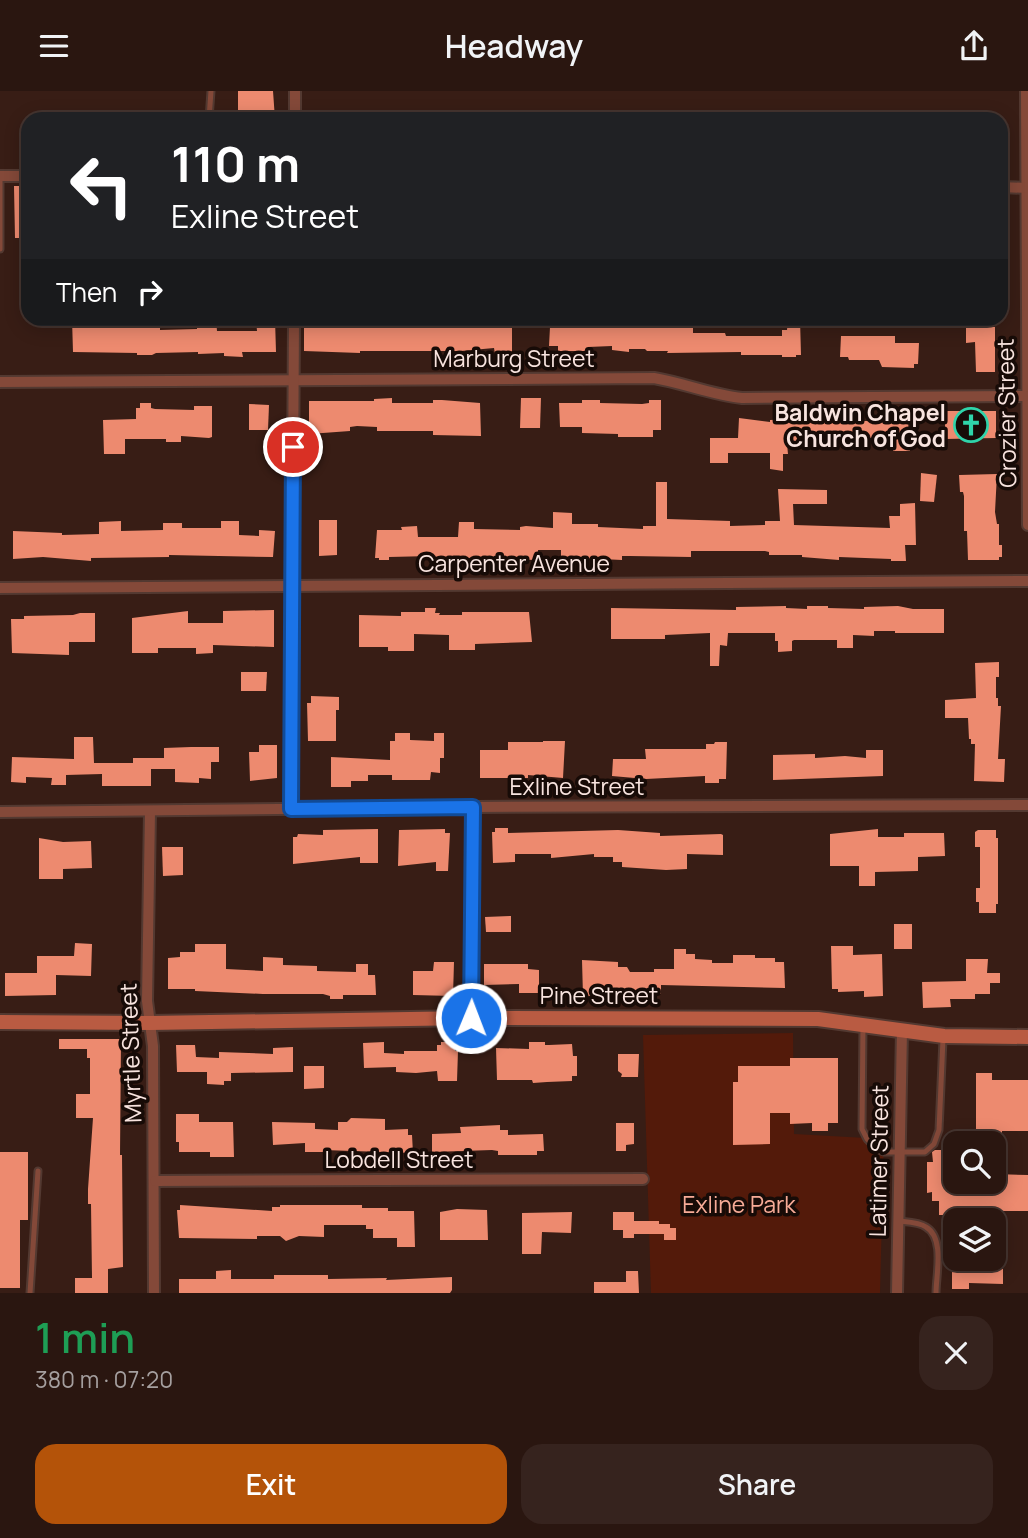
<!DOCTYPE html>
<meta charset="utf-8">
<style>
:root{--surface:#2a1610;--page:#36231e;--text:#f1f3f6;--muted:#a59f9f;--line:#463530;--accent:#b45309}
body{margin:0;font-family:Manrope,sans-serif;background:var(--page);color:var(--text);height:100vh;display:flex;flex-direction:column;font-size:26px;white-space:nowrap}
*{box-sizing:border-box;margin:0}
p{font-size:23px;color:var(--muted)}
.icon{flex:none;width:38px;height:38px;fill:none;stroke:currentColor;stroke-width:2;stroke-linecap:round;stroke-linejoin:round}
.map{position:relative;height:1202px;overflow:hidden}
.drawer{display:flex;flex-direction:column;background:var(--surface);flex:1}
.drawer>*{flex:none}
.guide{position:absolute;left:21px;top:21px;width:987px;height:214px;border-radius:21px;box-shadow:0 4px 18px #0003,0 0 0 2px var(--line);background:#202124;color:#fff;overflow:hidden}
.fabs{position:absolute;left:943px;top:1040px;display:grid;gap:14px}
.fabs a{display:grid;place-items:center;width:63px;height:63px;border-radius:14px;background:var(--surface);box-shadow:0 4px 18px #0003,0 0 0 2px var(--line);font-size:35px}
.pin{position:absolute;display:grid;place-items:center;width:60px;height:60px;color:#fff;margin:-30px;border:4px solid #fff;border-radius:50%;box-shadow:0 2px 7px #0007}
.me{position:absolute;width:77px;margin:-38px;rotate:1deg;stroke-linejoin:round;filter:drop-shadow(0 0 5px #0008)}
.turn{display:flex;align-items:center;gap:24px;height:147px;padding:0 35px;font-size:32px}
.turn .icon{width:91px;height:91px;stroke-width:2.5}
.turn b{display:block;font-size:49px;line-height:60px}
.then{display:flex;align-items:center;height:66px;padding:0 35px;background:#0003;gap:14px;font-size:26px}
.round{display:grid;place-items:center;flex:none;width:74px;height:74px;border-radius:21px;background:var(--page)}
.headline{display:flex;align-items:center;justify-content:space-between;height:119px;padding:0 35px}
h1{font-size:42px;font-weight:600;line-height:52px;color:#1e9e55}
.action{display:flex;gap:14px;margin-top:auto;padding:14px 35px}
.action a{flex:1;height:80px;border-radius:21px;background:var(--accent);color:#fff;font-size:28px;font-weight:600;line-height:80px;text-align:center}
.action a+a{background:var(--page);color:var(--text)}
header{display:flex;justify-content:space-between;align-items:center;height:91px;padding:0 35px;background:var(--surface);font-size:32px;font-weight:600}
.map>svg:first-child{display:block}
</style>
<header><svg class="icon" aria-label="menu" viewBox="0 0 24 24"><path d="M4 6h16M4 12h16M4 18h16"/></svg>Headway<svg class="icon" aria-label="share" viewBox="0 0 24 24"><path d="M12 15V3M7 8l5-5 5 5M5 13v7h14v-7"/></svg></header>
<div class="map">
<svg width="1028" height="1202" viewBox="0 0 1028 1202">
<rect width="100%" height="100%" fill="#381d15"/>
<polygon fill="#531a0a" points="793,942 794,1043 884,1048 880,1202 651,1202 643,944"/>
<g fill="#ed8a6f">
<polygon points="238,0 273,0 275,28 260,28 260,22 238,22"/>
<polygon points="14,95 24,95 25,118 28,118 28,147 15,147"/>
<polygon points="72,228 122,228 122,232 160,233 160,239 197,238 197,230 216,228 217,240 257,240 256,228 275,228 276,261 242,261 243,266 224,265 224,262 198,263 198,261 156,262 152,264 137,264 137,262 73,261"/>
<polygon points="304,228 332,228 332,232 378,232 378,229 391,229 391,236 430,236 430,232 439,232 439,229 484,228 484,237 512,236 512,262 495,263 494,257 461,260 360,260 360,262 304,260"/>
<polygon points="558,228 576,228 576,233 613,232 613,228 693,228 693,242 725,242 726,245 782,245 782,239 787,239 788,228 800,228 801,264 796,264 796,266 782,266 782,264 741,264 741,261 667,262 668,260 647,260 645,258 629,258 629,261 612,259 612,255 588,256 588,260 558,260 558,255 549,255 550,236 558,236"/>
<polygon points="966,236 995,236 995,281 976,281 975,251 966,252"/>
<polygon points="841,245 895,245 895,252 919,252 918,273 914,273 914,277 882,276 879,269 849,269 848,266 840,266"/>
<polygon points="392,307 392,312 433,312 433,309 442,309 480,312 481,345 433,344 433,340 377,340 377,336 357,335 350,336 350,340 309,343 309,310 374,310 374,308"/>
<polygon points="521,307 541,307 540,337 520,337"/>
<polygon points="582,309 600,309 600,312 642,313 649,312 649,309 661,309 661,339 653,339 653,346 618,346 618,343 582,342 582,336 560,336 559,312 582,312"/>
<polygon points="140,312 151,312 151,317 155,318 194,319 194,315 212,315 212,346 209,347 181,345 181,351 166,351 166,348 125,348 125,363 104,363 103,329 136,328 136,317 140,317"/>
<polygon points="249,313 269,314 268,339 249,339"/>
<polygon points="945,320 996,320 996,347 945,348"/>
<polygon points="839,324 849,324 850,330 908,330 910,360 893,360 893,347 849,347 849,355 831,354 829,352 787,353 788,363 783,363 783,380 770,378 770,362 728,362 728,372 710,372 710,347 738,347 739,327 770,331 770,329 839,326"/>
<polygon points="921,382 937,384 934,411 920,410"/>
<polygon points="997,383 995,421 997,433 999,433 999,454 1002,454 1002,466 999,466 999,469 968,469 967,440 964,440 964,405 963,401 960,401 959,384"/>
<polygon points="656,391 667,391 667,428 730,430 730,435 765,434 765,430 780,430 778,398 827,399 827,413 793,413 794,434 890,437 889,425 900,425 900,413 915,412 916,454 905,454 906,470 891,470 891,468 839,466 839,469 802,466 802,464 769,464 769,461 765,460 691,460 691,466 630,465 622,465 622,469 561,466 561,459 538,459 538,469 449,467 449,473 431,473 431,465 389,466 389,469 379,469 379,467 375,467 377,439 402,439 401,436 417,435 418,446 458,446 459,431 474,431 474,438 520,439 520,436 526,435 553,437 553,421 572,422 572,433 598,433 598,436 643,438 643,435 656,435"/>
<polygon points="319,429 337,429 337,464 319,465"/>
<polygon points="121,430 121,440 163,439 163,432 182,432 182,437 221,437 221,430 239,430 239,444 259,445 259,439 275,440 273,466 169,464 169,466 91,467 91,470 43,466 13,468 13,440 62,442 62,444 99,443 99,431"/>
<polygon points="786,515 786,517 807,518 807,515 828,515 828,517 864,518 864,516 898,515 913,518 944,518 944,542 895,542 895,540 874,540 874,545 853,544 853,557 837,557 837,549 794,549 792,550 792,560 778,561 778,550 775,550 775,542 728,542 727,555 720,554 719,575 710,575 710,542 665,544 665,548 611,548 611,517 736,519 736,516"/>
<polygon points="425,517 436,517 435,522 440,522 439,524 462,524 462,521 529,521 532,551 475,553 475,559 449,559 449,544 414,543 414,560 388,560 388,556 359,556 359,524 401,525 401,521 425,521"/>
<polygon points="274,519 274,556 213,554 213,562 196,563 196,557 158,557 158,562 132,562 132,527 188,520 188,532 223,532 223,520"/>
<polygon points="80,522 95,522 95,551 69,551 69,564 12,562 11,528 24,528 24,525 73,524"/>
<polygon points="999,571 999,586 996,586 996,607 998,607 998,615 1001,615 998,668 1005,668 1004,691 974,690 975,653 971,653 971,648 969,648 968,627 945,627 945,609 976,607 975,572"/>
<polygon points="241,581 267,581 266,600 241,600"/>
<polygon points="311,605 339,606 339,619 336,619 336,650 308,650 307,612 311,612"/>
<polygon points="395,642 410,642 410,649 434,650 434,642 444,642 444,667 440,667 440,682 431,681 430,689 392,689 392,684 368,684 368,690 351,690 351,696 331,696 331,666 390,669 390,650 395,650"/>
<polygon points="74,646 93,646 94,672 133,672 133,667 164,667 164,657 191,656 219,656 219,671 211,671 211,688 199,687 199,692 175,691 175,678 151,678 151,695 102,695 102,683 66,684 66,694 51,694 52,687 26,686 26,692 11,691 12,666 74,668"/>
<polygon points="543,650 565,650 563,687 528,684 528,687 480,687 480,659 508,659 508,651 543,651"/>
<polygon points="715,651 727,651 726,688 719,688 719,692 705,692 705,685 646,688 612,685 613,668 646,668 645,658 706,658 706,653 714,653"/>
<polygon points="259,654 277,654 277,687 250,690 249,661 259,661"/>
<polygon points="866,659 883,659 883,685 773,689 773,664 815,663 815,667 845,665 866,667"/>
<polygon points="495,737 508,737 508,742 618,739 660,742 660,745 721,743 723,744 723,764 687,763 687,778 666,779 622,776 622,771 613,771 613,766 594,766 594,763 551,767 551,763 515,763 515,771 493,772 492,741 495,741"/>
<polygon points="378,738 378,772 360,772 360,766 293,773 293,746 297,746 298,743 323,744 323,739"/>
<polygon points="445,738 445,742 450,742 448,780 436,780 436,771 398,775 399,739"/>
<polygon points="878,738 878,746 904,746 904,742 944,742 945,765 918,766 918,780 875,781 875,795 859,795 859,775 830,775 830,743"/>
<polygon points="978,739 996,739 996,747 998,747 998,813 996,813 996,822 979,822 979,811 976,811 976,797 980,797 980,756 975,756 975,741"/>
<polygon points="39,747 63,751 91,750 92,777 63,778 63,788 39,788"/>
<polygon points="162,756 183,756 183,784 163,785"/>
<polygon points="511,825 511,841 486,841 485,826"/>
<rect x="894" y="833" width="18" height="25"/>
<polygon points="75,852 92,853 91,885 56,884 56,904 5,905 5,882 37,882 37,865 74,865"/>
<polygon points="195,853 226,853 226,878 263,880 263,866 283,867 283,874 317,875 317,880 356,881 356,873 368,873 368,884 375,884 376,904 343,904 343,908 330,908 330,905 323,903 263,903 195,900 195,898 168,898 168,867 180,866 180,861 195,861"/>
<polygon points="831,855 853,855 853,864 882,863 883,905 864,906 864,900 838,901 838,898 832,898"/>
<polygon points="674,858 686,858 686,863 695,863 695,868 712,869 712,872 733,872 733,864 755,864 755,867 775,867 775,871 784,871 785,897 661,894 661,903 583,905 582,869 618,871 618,876 627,876 630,881 654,881 654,878 674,878"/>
<polygon points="966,868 988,868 987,882 1000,882 1000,892 990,892 990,903 975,903 975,908 950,908 951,916 923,917 922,891 966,890"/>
<polygon points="434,871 454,871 453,905 413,904 413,880 433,880"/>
<polygon points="484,873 528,873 528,878 539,879 539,902 519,902 519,893 484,894"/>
<polygon points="59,948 121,948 120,1064 122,1064 123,1176 108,1178 108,1202 75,1202 75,1187 92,1187 91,1113 88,1113 88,1098 93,1027 76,1027 76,1003 90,1003 90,967 87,967 87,958 59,958"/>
<polygon points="384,951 384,962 404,963 404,960 437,960 437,954 441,954 441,951 454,951 455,960 458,960 457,990 438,990 437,980 416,982 396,981 396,976 364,977 363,952"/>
<polygon points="529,951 545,951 545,954 549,954 572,953 573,965 577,965 577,985 572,985 572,990 547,991 533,992 532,989 497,989 496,957 529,958"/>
<polygon points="176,954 195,954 196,966 219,967 219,961 273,963 273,957 293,956 293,981 231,982 231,990 224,990 224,994 207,993 207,981 177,981"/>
<polygon points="618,963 639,963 638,986 621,986 622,983 618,980"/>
<polygon points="790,967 838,967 838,1032 828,1032 828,1040 812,1040 812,1032 790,1033 790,1022 770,1022 770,1053 733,1054 733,991 738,991 738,975 790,975"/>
<polygon points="304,975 324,975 324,997 304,998"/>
<polygon points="976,982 992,982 992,989 1028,989 1028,1040 1002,1040 1002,1052 976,1052"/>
<polygon points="176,1023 199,1023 199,1031 233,1031 234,1066 210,1066 210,1061 179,1061 179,1051 176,1051"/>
<polygon points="351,1027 385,1028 385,1039 408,1038 408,1044 412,1044 413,1062 323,1059 323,1061 305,1061 305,1052 273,1054 272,1031 315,1032 315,1038 338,1039 338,1031 347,1031"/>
<polygon points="616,1032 634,1032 634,1053 626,1054 626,1060 616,1060"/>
<polygon points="500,1034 500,1039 508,1039 508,1044 543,1043 544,1060 537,1060 537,1064 498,1064 498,1060 492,1059 432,1061 432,1043 461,1042 460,1036"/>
<polygon points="935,1059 952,1059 952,1084 956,1084 956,1090 994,1090 994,1083 1028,1084 1028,1120 954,1120 954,1124 939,1124 939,1110 932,1110 932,1101 927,1102 927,1071 933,1071 932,1061"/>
<polygon points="0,1061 28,1061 28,1129 20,1129 20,1197 0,1197"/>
<polygon points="180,1114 272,1120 272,1116 280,1116 280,1114 362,1114 362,1117 388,1117 388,1120 414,1120 415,1156 397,1156 397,1147 373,1147 373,1138 366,1138 366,1134 324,1134 324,1146 299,1145 286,1150 280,1145 257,1145 257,1148 179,1147 177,1119 180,1119"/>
<polygon points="457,1118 487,1119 488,1149 440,1149 440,1121"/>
<polygon points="572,1121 571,1142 542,1141 541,1163 522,1163 522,1122"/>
<polygon points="613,1121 634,1121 634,1130 659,1130 659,1133 670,1133 670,1137 676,1137 676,1149 664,1149 664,1143 634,1143 634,1147 623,1147 623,1139 613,1139"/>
<polygon points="952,1177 1003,1178 1003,1193 969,1192 969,1198 952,1198"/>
<polygon points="231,1179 231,1188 274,1188 274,1184 328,1184 328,1188 387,1187 386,1189 452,1186 452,1199 450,1202 179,1202 179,1188 216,1188 216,1180"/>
<polygon points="626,1180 638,1180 639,1202 594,1202 594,1191 626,1191"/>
</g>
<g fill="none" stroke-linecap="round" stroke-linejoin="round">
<g stroke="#533931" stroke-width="9">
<g id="lane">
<polyline points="209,28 211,0"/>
<polyline points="0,158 0,85"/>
<polyline points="863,935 862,1038 867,1048 878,1059 884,1061 925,1061 934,1053 939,1039 943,948"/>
<path d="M898,1130C906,1131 919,1131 926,1136C945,1147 936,1184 936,1202"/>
<polyline points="30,1202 38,1080"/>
</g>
</g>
<g stroke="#533931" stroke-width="14">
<g id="street">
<polyline points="1026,0 1028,434"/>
<polyline points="295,28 295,0"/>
<polyline points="0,85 28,85"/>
<polyline points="1001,96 1028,97"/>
<path d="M0,291L654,287C684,292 712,304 742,307L1026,305"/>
<polyline points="0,497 1028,490"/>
<polyline points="291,718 294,228"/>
<polyline points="150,720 147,910 153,955 154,1202"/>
<polyline points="0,721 473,716 1028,714"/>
<polyline points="471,927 473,716"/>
<polyline points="155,1090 643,1088"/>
<polyline points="897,1202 902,939"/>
</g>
</g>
<g stroke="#533931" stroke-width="18">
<polyline id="secondary" points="0,931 150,932 471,927 818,928 944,945 1028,946"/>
</g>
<use href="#lane" stroke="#844939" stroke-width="5"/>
<use href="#street" stroke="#844939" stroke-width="10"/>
<use href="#secondary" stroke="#b95b42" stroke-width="14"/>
</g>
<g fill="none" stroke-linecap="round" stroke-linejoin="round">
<g stroke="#114b97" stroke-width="18">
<polyline id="route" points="293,356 291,718 473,716 471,927"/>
</g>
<use href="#route" stroke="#1a73e8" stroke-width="12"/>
</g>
<defs>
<g id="church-ring" transform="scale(1.75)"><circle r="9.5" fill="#170b07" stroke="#2fd4aa" stroke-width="1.5"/><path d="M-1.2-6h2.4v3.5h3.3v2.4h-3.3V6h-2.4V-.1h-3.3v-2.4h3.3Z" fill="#2fd4aa"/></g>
</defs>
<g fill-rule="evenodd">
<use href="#church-ring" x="971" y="334"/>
</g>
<g text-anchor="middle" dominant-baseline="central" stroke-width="7" stroke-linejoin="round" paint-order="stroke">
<g font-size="23" fill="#f8e4df" stroke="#170b07">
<text x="514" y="267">Marburg Street</text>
<text transform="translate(1006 322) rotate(-91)">Crozier Street</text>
<text x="514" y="472">Carpenter Avenue</text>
<text x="577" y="695">Exline Street</text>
<text x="599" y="904">Pine Street</text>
<text transform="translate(130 962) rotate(-92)">Myrtle Street</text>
<text x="399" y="1068">Lobdell Street</text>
<text transform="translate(878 1070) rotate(-89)">Latimer Street</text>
</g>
<g font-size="23" font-weight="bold" fill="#f8e4df" stroke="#170b07" text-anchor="end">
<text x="946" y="321">Baldwin Chapel<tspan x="946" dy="26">Church of God</tspan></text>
</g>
<g font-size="23" fill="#f7ab97" stroke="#170b07">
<text x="739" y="1113">Exline Park</text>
</g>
</g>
</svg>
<div class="fabs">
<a><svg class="icon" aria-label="search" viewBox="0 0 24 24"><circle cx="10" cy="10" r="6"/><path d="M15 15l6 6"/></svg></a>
<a><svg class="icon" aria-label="layers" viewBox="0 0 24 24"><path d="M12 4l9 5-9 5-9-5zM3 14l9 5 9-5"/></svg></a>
</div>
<div class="pin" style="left:293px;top:356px;background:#d93025"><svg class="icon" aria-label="arrive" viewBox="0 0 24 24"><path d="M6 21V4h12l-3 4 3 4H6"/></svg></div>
<svg class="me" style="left:471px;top:927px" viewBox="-20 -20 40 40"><circle r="17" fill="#1a73e8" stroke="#fff" stroke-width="3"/><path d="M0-11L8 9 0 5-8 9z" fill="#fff"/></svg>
<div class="guide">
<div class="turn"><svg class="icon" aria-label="left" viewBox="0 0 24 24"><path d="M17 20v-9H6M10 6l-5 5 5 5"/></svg><div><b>110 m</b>Exline Street</div></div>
<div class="then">Then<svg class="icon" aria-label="right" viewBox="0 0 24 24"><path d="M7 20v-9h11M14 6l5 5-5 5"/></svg></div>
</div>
</div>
<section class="drawer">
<div class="headline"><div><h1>1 min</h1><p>380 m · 07:20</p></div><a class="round"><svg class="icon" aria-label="close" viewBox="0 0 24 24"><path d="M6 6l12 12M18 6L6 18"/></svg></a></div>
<div class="action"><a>Exit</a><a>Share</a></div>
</section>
